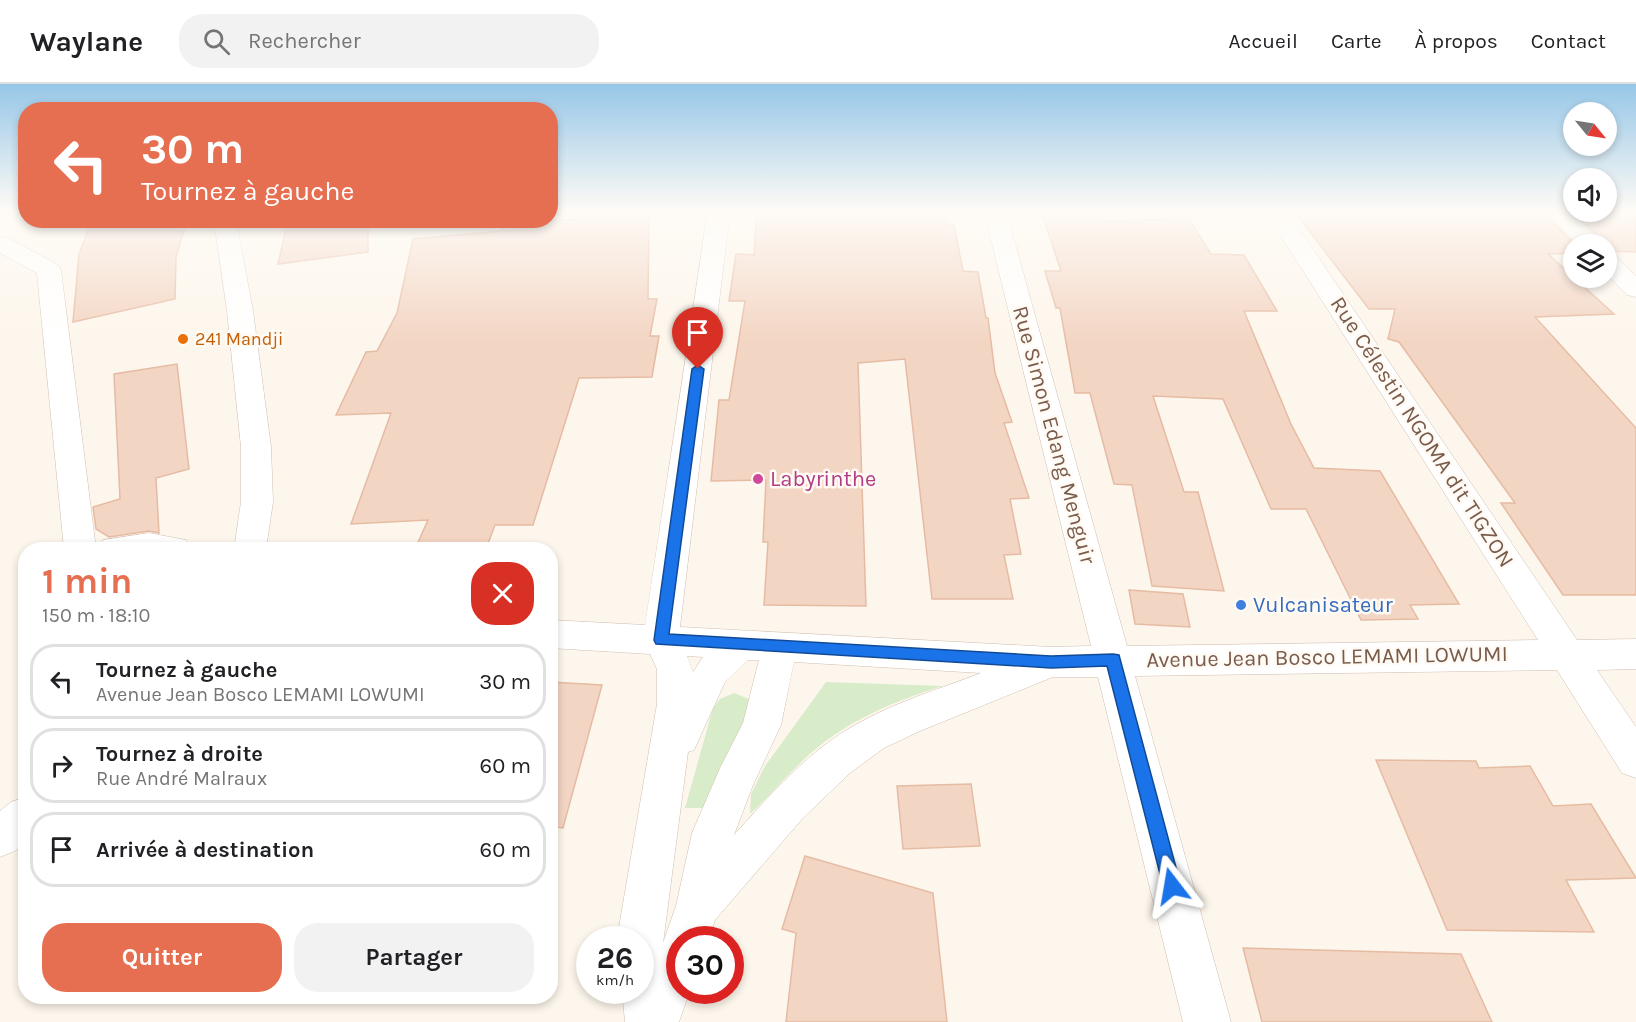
<!DOCTYPE html>
<html lang="fr">
<meta charset="utf-8">
<style>
:root{--surface:#fff;--page:#f2f2f2;--text:#202124;--muted:#757577;--line:#e0e0e0;--accent:#e76f51}
body{margin:0;font-family:Karla,sans-serif;background:var(--page);color:var(--text);height:100vh;display:flex;flex-direction:column;font-size:22px;white-space:nowrap}
*{box-sizing:border-box;margin:0}
p{font-size:20px;color:var(--muted)}
.icon{flex:none;width:33px;height:33px;fill:none;stroke:currentColor;stroke-width:2;stroke-linecap:round;stroke-linejoin:round}
.map{position:relative;flex:1;overflow:hidden}
.side{position:absolute;left:18px;top:458px;width:540px;height:462px;display:flex;flex-direction:column;background:var(--surface);border-radius:24px;box-shadow:0 3px 9px #0003}
.side>*{flex:none}
.banner{position:absolute;left:18px;top:18px;width:540px;height:126px;border-radius:24px;box-shadow:0 3px 9px #0003;background:#e76f51;color:#fff;overflow:hidden}
.needle{width:39px;rotate:120deg}
.fabs{position:absolute;left:1563px;top:18px;display:grid;gap:12px}
.fabs a{display:grid;place-items:center;width:54px;height:54px;border-radius:50%;background:var(--surface);box-shadow:0 3px 9px #0003;font-size:30px}
.speed{position:absolute;left:576px;top:842px;display:flex;gap:12px;font-size:30px;font-weight:700;text-align:center}
.speed>*{display:grid;place-content:center;width:78px;height:78px;border-radius:50%;background:var(--surface);box-shadow:0 3px 9px #0003;line-height:1}
.speed small{font-size:15px;font-weight:400}
.speed .limit{border:9px solid #d22;background:#fff;color:#111}
.pin{position:absolute;display:grid;place-items:center;width:51px;height:51px;color:#fff;margin:-62px -26px;border-radius:50% 50% 50% 0;rotate:-45deg;box-shadow:0 0 6px #0007}
.pin .icon{rotate:45deg}
.me{position:absolute;width:66px;margin:-33px;rotate:346deg;stroke-linejoin:round;filter:drop-shadow(0 0 4px #0008)}
.turn{display:flex;align-items:center;gap:21px;height:126px;padding:0 24px;font-size:27px}
.turn .icon{width:78px;height:78px;stroke-width:2.5}
.turn b{display:block;font-size:42px;line-height:51px}
.round{display:grid;place-items:center;flex:none;width:63px;height:63px;border-radius:24px;background:var(--page)}
.overview{display:flex;align-items:center;justify-content:space-between;height:102px;padding:0 24px}
h1{font-size:36px;font-weight:700;line-height:45px;color:var(--accent)}
.button{display:flex;gap:12px;margin-top:auto;padding:12px 24px}
.button a{flex:1;height:69px;border-radius:24px;background:var(--accent);color:#fff;font-size:24px;font-weight:700;line-height:69px;text-align:center}
.button a+a{background:var(--page);color:var(--text)}
ul{padding:0;list-style:none}
li{display:flex;align-items:center;gap:18px;height:75px;margin:0 12px 9px;padding:0 12px;border:3px solid var(--line);border-radius:24px}
li div{flex:1}
li b{display:block;font-size:22px}
li em{font-style:normal}
header{display:flex;align-items:center;gap:36px;box-sizing:border-box;height:84px;padding:0 30px;background:var(--surface);border-bottom:2px solid var(--line)}
header strong{font-size:28px}
nav{display:flex;gap:33px;margin-inline-start:auto;font-size:21px}
.search{width:420px;height:54px;background:var(--page);display:flex;align-items:center;gap:15px;box-sizing:border-box;padding:0 21px;border-radius:24px;color:var(--muted);font-size:22px}
.map>svg:first-child{display:block}
</style>
<header>
<strong>Waylane</strong>
<div class="search"><svg class="icon" aria-label="search" viewBox="0 0 24 24"><circle cx="10" cy="10" r="6"/><path d="M15 15l6 6"/></svg>Rechercher</div>
<nav><a>Accueil</a><a>Carte</a><a>À propos</a><a>Contact</a></nav>
</header>
<div class="map">
<svg width="1636" height="938" viewBox="0 0 1636 938">
<rect width="100%" height="100%" fill="#fdf6ec"/>
<g fill="#d8ecc9">
<path d="M826,598L943,602C897,616 849,636 812,668C790,687 772,710 750,730L751,710L765,682Z"/>
<polygon points="734,609 749,615 747,634 705,724 685,724 713,624 720,615"/>
</g>
<g fill="#f3d5c3" stroke="#e6bba3" stroke-width="1.5">
<polygon points="601,127 649,127 648,215 657,215 650,252 659,252 652,293 579,294 533,441 495,441 486,465 415,465 428,436 351,440 391,329 336,331 366,268 377,267 397,229 413,155 502,147 505,136 576,136 578,131 601,130"/>
<polygon points="757,127 945,127 947,141 954,141 963,187 978,188 986,234 988,234 995,289 1012,338 1004,339 1029,414 1010,415 1021,470 1004,471 1013,515 932,515 905,275 858,279 866,522 764,521 768,458 763,458 766,396 711,397 719,316 729,316 745,217 729,217 736,170 754,171"/>
<polygon points="1041,127 1100,127 1105,137 1189,135 1211,170 1244,171 1277,227 1244,227 1291,340 1314,384 1380,387 1459,520 1410,521 1418,535 1361,536 1306,425 1271,425 1223,315 1153,312 1184,408 1198,408 1224,507 1152,502 1132,401 1114,400 1090,309 1075,309 1060,224 1056,224 1045,187 1061,187"/>
<polygon points="1294,127 1543,128 1574,160 1574,169 1548,170 1614,230 1535,233 1636,344 1636,511 1563,511 1501,419 1515,419 1399,258 1388,255 1395,225 1369,225"/>
<polygon points="1572,128 1636,128 1636,168 1606,167 1606,160"/>
<polygon points="92,136 187,136 176,173 175,215 73,238 79,170"/>
<polygon points="288,136 368,136 368,168 278,180"/>
<polygon points="177,280 189,385 156,394 159,449 149,447 109,453 96,445 93,423 120,415 114,290"/>
<polygon points="1129,506 1183,510 1190,543 1135,540"/>
<polygon points="550,598 602,601 563,744 550,742"/>
<polygon points="1376,676 1476,677 1479,684 1530,682 1553,722 1591,720 1636,794 1566,796 1594,848 1447,846"/>
<polygon points="971,700 980,762 903,765 897,702"/>
<polygon points="805,772 933,809 947,938 786,938 796,849 782,845"/>
<polygon points="1243,864 1461,870 1492,938 1262,938"/>
</g>
<g fill="none" stroke-linecap="round" stroke-linejoin="round">
<g stroke="#d1beb0" stroke-width="1">
<g id="minor">
<path d="M708,127H730L680,543L1051,563L1091,562L984,127H1006L1127,562L1538,556L1265,127H1287L1577,556L1636,555V585L1597,586L1636,643V694L1622,689L1557,586L1135,592L1231,938H1183L1098,593H1053L920,647L884,664L850,689L802,735L715,836L709,855H680V906H690L679,938H625L622,906H640V855H617L657,620V585L650,570L550,564V536L645,541ZM687,572L703,573L693,588ZM748,576H759L743,639L720,684L692,749L676,822L663,859L688,668L694,666L725,598ZM794,578L981,589C940,605 895,618 857,640C809,666 770,711 734,751L753,701L781,641Z"/>
<polygon points="1545,127 1568,127 1602,160 1577,160"/>
<polygon points="214,136 236,136 253,227 271,363 273,418 266,465 234,465 241,418 241,363 227,227"/>
<polygon points="0,152 8,154 58,181 61,186 96,465 64,465 37,189 0,169"/>
<polygon points="1606,169 1614,171 1636,192 1636,213 1627,211 1606,190"/>
<polygon points="149,449 186,456 190,465 99,465 103,456"/>
<polygon points="26,713 26,758 15,767 0,773 0,727 11,718"/>
</g>
</g>
<use href="#minor" fill="#fff" fill-rule="evenodd"/>
</g>
<linearGradient id="sky" x2="0" y2="1"><stop stop-color="#97c7e8"/><stop offset="0.49" stop-color="#fefbf6"/><stop offset="1" stop-color="#fefbf6" stop-opacity="0"/></linearGradient>
<rect width="1636" height="258" fill="url(#sky)"/>
<polygon fill="#1a73e8" stroke="#114b97" stroke-width="1.5" points="698,281 704,285 669,550 1051,572 1113,570 1119,571 1181,802 1178,809 1172,811 1166,809 1163,802 1107,582 1051,584 656,560 654,556 692,285"/>
<circle fill="#e8710a" stroke="#fffaf3" stroke-width="2" cx="183" cy="255" r="6"/>
<circle fill="#d1479c" stroke="#fffaf3" stroke-width="2" cx="758" cy="395" r="6"/>
<circle fill="#3f7fe0" stroke="#fffaf3" stroke-width="2" cx="1241" cy="521" r="6"/>
<g text-anchor="middle" dominant-baseline="central" stroke-width="5" stroke-linejoin="round" paint-order="stroke">
<g font-size="18" fill="#c56008" stroke="#fffaf3" text-anchor="start">
<text x="195" y="255">241 Mandji</text>
</g>
<g font-size="22" fill="#7a5c4d" stroke="#fffaf3">
<text transform="translate(1422 348) rotate(57)">Rue Célestin NGOMA dit TIGZON</text>
<text transform="translate(1054 351) rotate(75)">Rue Simon Edang Menguir</text>
<text transform="translate(1327 573) rotate(-1)">Avenue Jean Bosco LEMAMI LOWUMI</text>
</g>
<g font-size="22" fill="#b23c85" stroke="#fffaf3" text-anchor="start">
<text x="770" y="395">Labyrinthe</text>
</g>
<g font-size="22" fill="#366cbe" stroke="#fffaf3" text-anchor="start">
<text x="1253" y="521">Vulcanisateur</text>
</g>
</g>
</svg>
<div class="fabs">
<a><svg class="needle" viewBox="-14 -14 28 28"><path d="M0-13l5 13h-10z" fill="#e53935"/><path d="M0 13l5-13h-10z" fill="#757577"/></svg></a>
<a><svg class="icon" aria-label="sound" viewBox="0 0 24 24"><path d="M4 9h4l5-4v14l-5-4H4zM17 9q2 3 0 6"/></svg></a>
<a><svg class="icon" aria-label="layers" viewBox="0 0 24 24"><path d="M12 4l9 5-9 5-9-5zM3 14l9 5 9-5"/></svg></a>
</div>
<div class="speed"><div>26<small>km/h</small></div><div class="limit">30</div></div>
<div class="pin" style="left:698px;top:285px;background:#d93025"><svg class="icon" aria-label="arrive" viewBox="0 0 24 24"><path d="M6 21V4h12l-3 4 3 4H6"/></svg></div>
<svg class="me" style="left:1172px;top:802px" viewBox="-20 -20 40 40"><path d="M0-17L14 15 0 8-14 15z" fill="#1a73e8" stroke="#fff" stroke-width="4"/></svg>
<div class="banner">
<div class="turn"><svg class="icon" aria-label="left" viewBox="0 0 24 24"><path d="M17 20v-9H6M10 6l-5 5 5 5"/></svg><div><b>30 m</b>Tournez à gauche</div></div>
</div>
<section class="side">
<div class="overview"><div><h1>1 min</h1><p>150 m · 18:10</p></div><a class="round" style="background:#d93025;color:#fff"><svg class="icon" aria-label="close" viewBox="0 0 24 24"><path d="M6 6l12 12M18 6L6 18"/></svg></a></div>
<ul>
<li><svg class="icon" aria-label="left" viewBox="0 0 24 24"><path d="M17 20v-9H6M10 6l-5 5 5 5"/></svg><div><b>Tournez à gauche</b><p>Avenue Jean Bosco LEMAMI LOWUMI</p></div><em>30 m</em></li>
<li><svg class="icon" aria-label="right" viewBox="0 0 24 24"><path d="M7 20v-9h11M14 6l5 5-5 5"/></svg><div><b>Tournez à droite</b><p>Rue André Malraux</p></div><em>60 m</em></li>
<li><svg class="icon" aria-label="arrive" viewBox="0 0 24 24"><path d="M6 21V4h12l-3 4 3 4H6"/></svg><div><b>Arrivée à destination</b></div><em>60 m</em></li>
</ul>
<div class="button"><a>Quitter</a><a>Partager</a></div>
</section>
</div>
